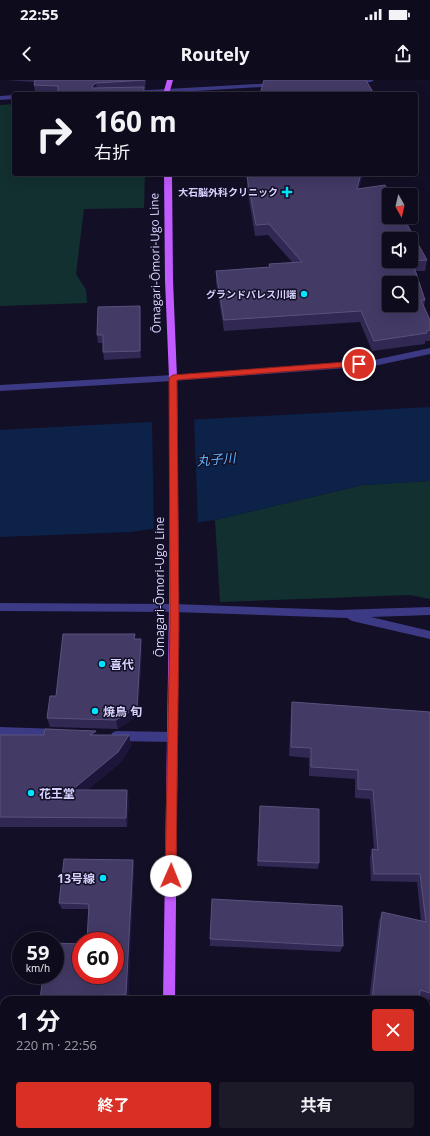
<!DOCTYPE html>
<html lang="ja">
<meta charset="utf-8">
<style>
:root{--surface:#0e0b1c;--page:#1c1929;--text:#f1f3f6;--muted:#9b9ba3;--line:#2e2b3b;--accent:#d93025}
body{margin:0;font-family:"Open Sans","Noto Sans JP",sans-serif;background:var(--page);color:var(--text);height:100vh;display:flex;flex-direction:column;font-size:15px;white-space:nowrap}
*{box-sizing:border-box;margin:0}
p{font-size:13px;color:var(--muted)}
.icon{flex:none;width:22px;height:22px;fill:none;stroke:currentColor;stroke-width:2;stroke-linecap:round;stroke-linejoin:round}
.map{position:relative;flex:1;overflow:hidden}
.drawer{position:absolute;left:0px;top:916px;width:430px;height:140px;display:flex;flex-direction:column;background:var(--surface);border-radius:12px 12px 0 0;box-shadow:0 4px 16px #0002,0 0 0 1px var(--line)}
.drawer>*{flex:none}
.banner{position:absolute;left:12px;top:12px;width:406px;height:84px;border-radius:4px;box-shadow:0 4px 16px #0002,0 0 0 1px var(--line);background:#0e0b1c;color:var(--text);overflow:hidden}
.needle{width:26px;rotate:172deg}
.tools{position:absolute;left:382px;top:108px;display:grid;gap:8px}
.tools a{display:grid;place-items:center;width:36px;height:36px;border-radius:4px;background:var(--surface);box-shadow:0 4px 16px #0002,0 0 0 1px var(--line);font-size:20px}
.speed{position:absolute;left:12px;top:852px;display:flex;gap:8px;font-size:20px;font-weight:700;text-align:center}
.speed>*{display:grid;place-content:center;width:52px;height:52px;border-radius:50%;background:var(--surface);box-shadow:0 4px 16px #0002,0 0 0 1px var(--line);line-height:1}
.speed small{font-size:10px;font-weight:400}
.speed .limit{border:6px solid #d22;background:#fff;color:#111}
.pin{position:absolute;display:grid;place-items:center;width:34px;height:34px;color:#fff;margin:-17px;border:2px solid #fff;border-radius:50%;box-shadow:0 1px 4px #0007}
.me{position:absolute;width:44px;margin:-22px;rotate:1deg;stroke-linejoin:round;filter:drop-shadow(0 0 3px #0008)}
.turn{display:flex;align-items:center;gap:14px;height:84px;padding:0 16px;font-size:18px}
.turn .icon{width:52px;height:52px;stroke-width:2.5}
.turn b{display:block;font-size:28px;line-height:34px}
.round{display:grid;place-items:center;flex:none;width:42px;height:42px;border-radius:4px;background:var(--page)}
.headline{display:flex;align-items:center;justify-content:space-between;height:68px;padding:0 16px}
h1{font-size:24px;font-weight:700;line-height:30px}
.primary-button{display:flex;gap:8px;margin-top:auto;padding:8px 16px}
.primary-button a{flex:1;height:46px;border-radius:4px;background:var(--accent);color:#fff;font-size:16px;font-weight:700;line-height:46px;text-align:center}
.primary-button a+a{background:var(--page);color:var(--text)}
.status{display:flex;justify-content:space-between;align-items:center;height:28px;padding:0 20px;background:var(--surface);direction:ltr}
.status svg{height:11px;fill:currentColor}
header{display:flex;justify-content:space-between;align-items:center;height:52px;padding:0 16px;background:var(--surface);font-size:18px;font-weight:700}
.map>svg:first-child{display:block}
</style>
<div class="status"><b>22:55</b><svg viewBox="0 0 49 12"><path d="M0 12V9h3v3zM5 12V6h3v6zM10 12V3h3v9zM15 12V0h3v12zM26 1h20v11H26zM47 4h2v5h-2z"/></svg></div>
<header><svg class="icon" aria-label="back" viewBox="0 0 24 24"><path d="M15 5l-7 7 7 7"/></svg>Routely<svg class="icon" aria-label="share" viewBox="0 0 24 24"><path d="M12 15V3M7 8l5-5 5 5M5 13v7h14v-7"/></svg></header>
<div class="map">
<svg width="430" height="1056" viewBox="0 0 430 1056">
<rect width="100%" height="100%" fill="#130f26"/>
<g fill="#12302f">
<polygon points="14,24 14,94 145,94 144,128 84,129 76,194 86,210 87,223 0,226 0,25"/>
<polygon points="430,401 430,519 410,515 220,522 215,440 363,405"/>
</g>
<polygon fill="#0c2248" points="430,327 430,401 363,405 215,440 131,452 0,457 0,350"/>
<polygon fill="#130f26" points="194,338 198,445 154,451 152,340"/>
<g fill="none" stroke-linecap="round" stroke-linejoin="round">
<g fill="#3d3a85" fill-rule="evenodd">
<polygon points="350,0 374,0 371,2 353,3 351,2"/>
<polygon points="275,3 278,5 277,6 148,14 128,13 131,11"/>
<polygon points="14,15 14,19 0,20 0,16"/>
<polygon points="430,268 430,274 374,286 173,301 0,311 0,305 173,295 374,280"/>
<polygon points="0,523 174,524 339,530 430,527 430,535 371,537 430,551 430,559 352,541 347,538 174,532 0,531"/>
<polygon points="0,647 58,649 62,651 63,654 62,657 58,659 0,657"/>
<polygon points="116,651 173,652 177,654 178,657 177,660 173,662 116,661 112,659 111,656 112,653"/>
<polygon points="426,980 430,981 430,995 426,994"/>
</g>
<g fill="#c25bff" fill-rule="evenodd">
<polygon points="167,0 173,0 169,14 163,14"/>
<polygon points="164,94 172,94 173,200 177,298 179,528 175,920 163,920 169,528 169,298 165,200"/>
<rect x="158" y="1052" width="14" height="4"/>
</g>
</g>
<g fill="#312854">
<polygon points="7,0 146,0 145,8 58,14 35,13 34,5 34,2"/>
<polygon points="260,94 363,94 359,109 427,180 425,191 416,191 425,220 424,227 430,240 430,261 425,261 425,264 372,271 360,242 224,251 216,202 216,191 269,187 269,184 292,182 268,155 255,156 247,108 247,97 260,96"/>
<polygon points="141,233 141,278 104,280 103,272 103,263 98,263 97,255"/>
<polygon points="135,554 135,559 142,569 138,635 118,649 50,647 47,638 56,616"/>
<polygon points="292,622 430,632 430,920 419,917 419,920 369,920 379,840 382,832 421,841 417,802 371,801 370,778 372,769 374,769 370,719 355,718 355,699 309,696 309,678 289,676 291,632"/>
<polygon points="96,651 97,655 129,655 131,666 120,683 87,710 129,720 127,747 0,747 0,655 44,655"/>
<polygon points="260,726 319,783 318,789 257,786"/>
<polygon points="133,780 134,786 128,920 40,920 115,895 89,829 62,829 59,823"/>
<polygon points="210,859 343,866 340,872 210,866"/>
</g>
<g fill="#1d163a">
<polygon points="96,3 97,10 92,6"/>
<polygon points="361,94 363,94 363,95 356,120 357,109"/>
<polygon points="140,226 141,233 141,278 140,271"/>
<polygon points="141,559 142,569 138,635 118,649 116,640"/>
<polygon points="96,651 99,661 90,655"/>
<polygon points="129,655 131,666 120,683 75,720 72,710"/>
<polygon points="127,710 129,720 127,747 126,738"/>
<polygon points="133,780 134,786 128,920 126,915"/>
</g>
<g fill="#433a66" stroke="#5a527e" fill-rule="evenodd">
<polygon points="35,0 145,0 96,3 92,6 93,8 144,7 144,14 58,14 58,6 34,5"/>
<polygon points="264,0 366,0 374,14 260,14"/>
<path d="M261,94H361L357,109L385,105L391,115H389V137H403L427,180L412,181L425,220H421L430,240V250L426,251L427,253L374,261L361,231L224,240L216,191L270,187L269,184L302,182L269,144L256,145L247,97L262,96ZM389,159H411V181H389ZM389,203H411V225H389Z"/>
<polygon points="140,226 140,271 103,272 103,255 97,255 98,227"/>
<polygon points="63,554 135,554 134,559 141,559 137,627 116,640 47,638 50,616 56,616"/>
<polygon points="292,622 430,632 430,913 420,910 419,920 372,920 382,832 426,842 420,794 374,794 372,769 378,770 373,710 358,709 358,690 311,687 311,668 291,667"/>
<polygon points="45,649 96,651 90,655 129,655 118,672 72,710 127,710 126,738 0,737 0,655 44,655"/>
<polygon points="260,726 319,729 319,783 258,781"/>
<polygon points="64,779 133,780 126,915 105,915 104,920 40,920 43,895 55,895 55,863 81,864 81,895 115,895 115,861 87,861 89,824 59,823"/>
<polygon points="212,819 342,826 343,866 210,859"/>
</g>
<polygon fill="#d93025" stroke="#8d1f18" points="359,281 362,284 359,286 177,300 179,544 176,796 175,800 171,802 167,800 165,796 170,544 169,298 173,295"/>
<g fill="#00e5ff" stroke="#130f26" stroke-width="1.5">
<path d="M285 106h4v4h4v4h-4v4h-4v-4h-4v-4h4z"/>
<circle cx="304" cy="214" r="4"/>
<circle cx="102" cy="584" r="4"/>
<circle cx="95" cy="631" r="4"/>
<circle cx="31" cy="713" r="4"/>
<circle cx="103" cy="798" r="4"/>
</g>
<g text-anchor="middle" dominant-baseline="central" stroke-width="3" stroke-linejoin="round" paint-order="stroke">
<g font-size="10" font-weight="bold" fill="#d9d4ff" stroke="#130f26" text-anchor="end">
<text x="278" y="112">大石脳外科クリニック</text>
<text x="296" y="214">グランドパレス川端</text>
</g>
<g font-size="12" fill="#d9d4ff" stroke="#130f26">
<text transform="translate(155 183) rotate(-91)">Ōmagari-Ōmori-Ugo Line</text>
<text transform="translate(159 507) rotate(-90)">Ōmagari-Ōmori-Ugo Line</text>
</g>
<g font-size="12" font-weight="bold" fill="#d9d4ff" stroke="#130f26" text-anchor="start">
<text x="110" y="584">喜代</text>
<text x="103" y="631">焼鳥 旬</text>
<text x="39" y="713">花王堂</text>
<text x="95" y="798" text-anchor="end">13号線</text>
</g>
<g font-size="13" font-style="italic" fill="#62b6ff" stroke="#130f26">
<text transform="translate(216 379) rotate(-5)">丸子川</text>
</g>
</g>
</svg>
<div class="tools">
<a><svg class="needle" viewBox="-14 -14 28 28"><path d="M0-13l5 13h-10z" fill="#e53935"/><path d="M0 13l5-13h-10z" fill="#9b9ba3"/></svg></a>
<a><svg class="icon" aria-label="sound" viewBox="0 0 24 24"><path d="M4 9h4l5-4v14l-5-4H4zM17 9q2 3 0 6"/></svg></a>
<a><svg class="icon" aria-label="search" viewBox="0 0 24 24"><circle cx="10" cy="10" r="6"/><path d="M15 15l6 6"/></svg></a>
</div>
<div class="speed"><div>59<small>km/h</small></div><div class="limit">60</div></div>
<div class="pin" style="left:359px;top:284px;background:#d93025"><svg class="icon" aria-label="arrive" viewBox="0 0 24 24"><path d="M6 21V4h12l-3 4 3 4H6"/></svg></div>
<svg class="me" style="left:171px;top:796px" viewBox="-20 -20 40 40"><circle r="19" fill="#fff"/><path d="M0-13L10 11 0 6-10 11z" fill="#d93025"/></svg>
<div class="banner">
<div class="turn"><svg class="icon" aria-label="right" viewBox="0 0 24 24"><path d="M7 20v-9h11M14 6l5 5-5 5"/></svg><div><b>160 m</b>右折</div></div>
</div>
<section class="drawer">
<div class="headline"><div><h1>1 分</h1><p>220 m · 22:56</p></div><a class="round" style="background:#d93025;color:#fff"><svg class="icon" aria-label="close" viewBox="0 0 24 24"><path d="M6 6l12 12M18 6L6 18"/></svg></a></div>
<div class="primary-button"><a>終了</a><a>共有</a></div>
</section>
</div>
